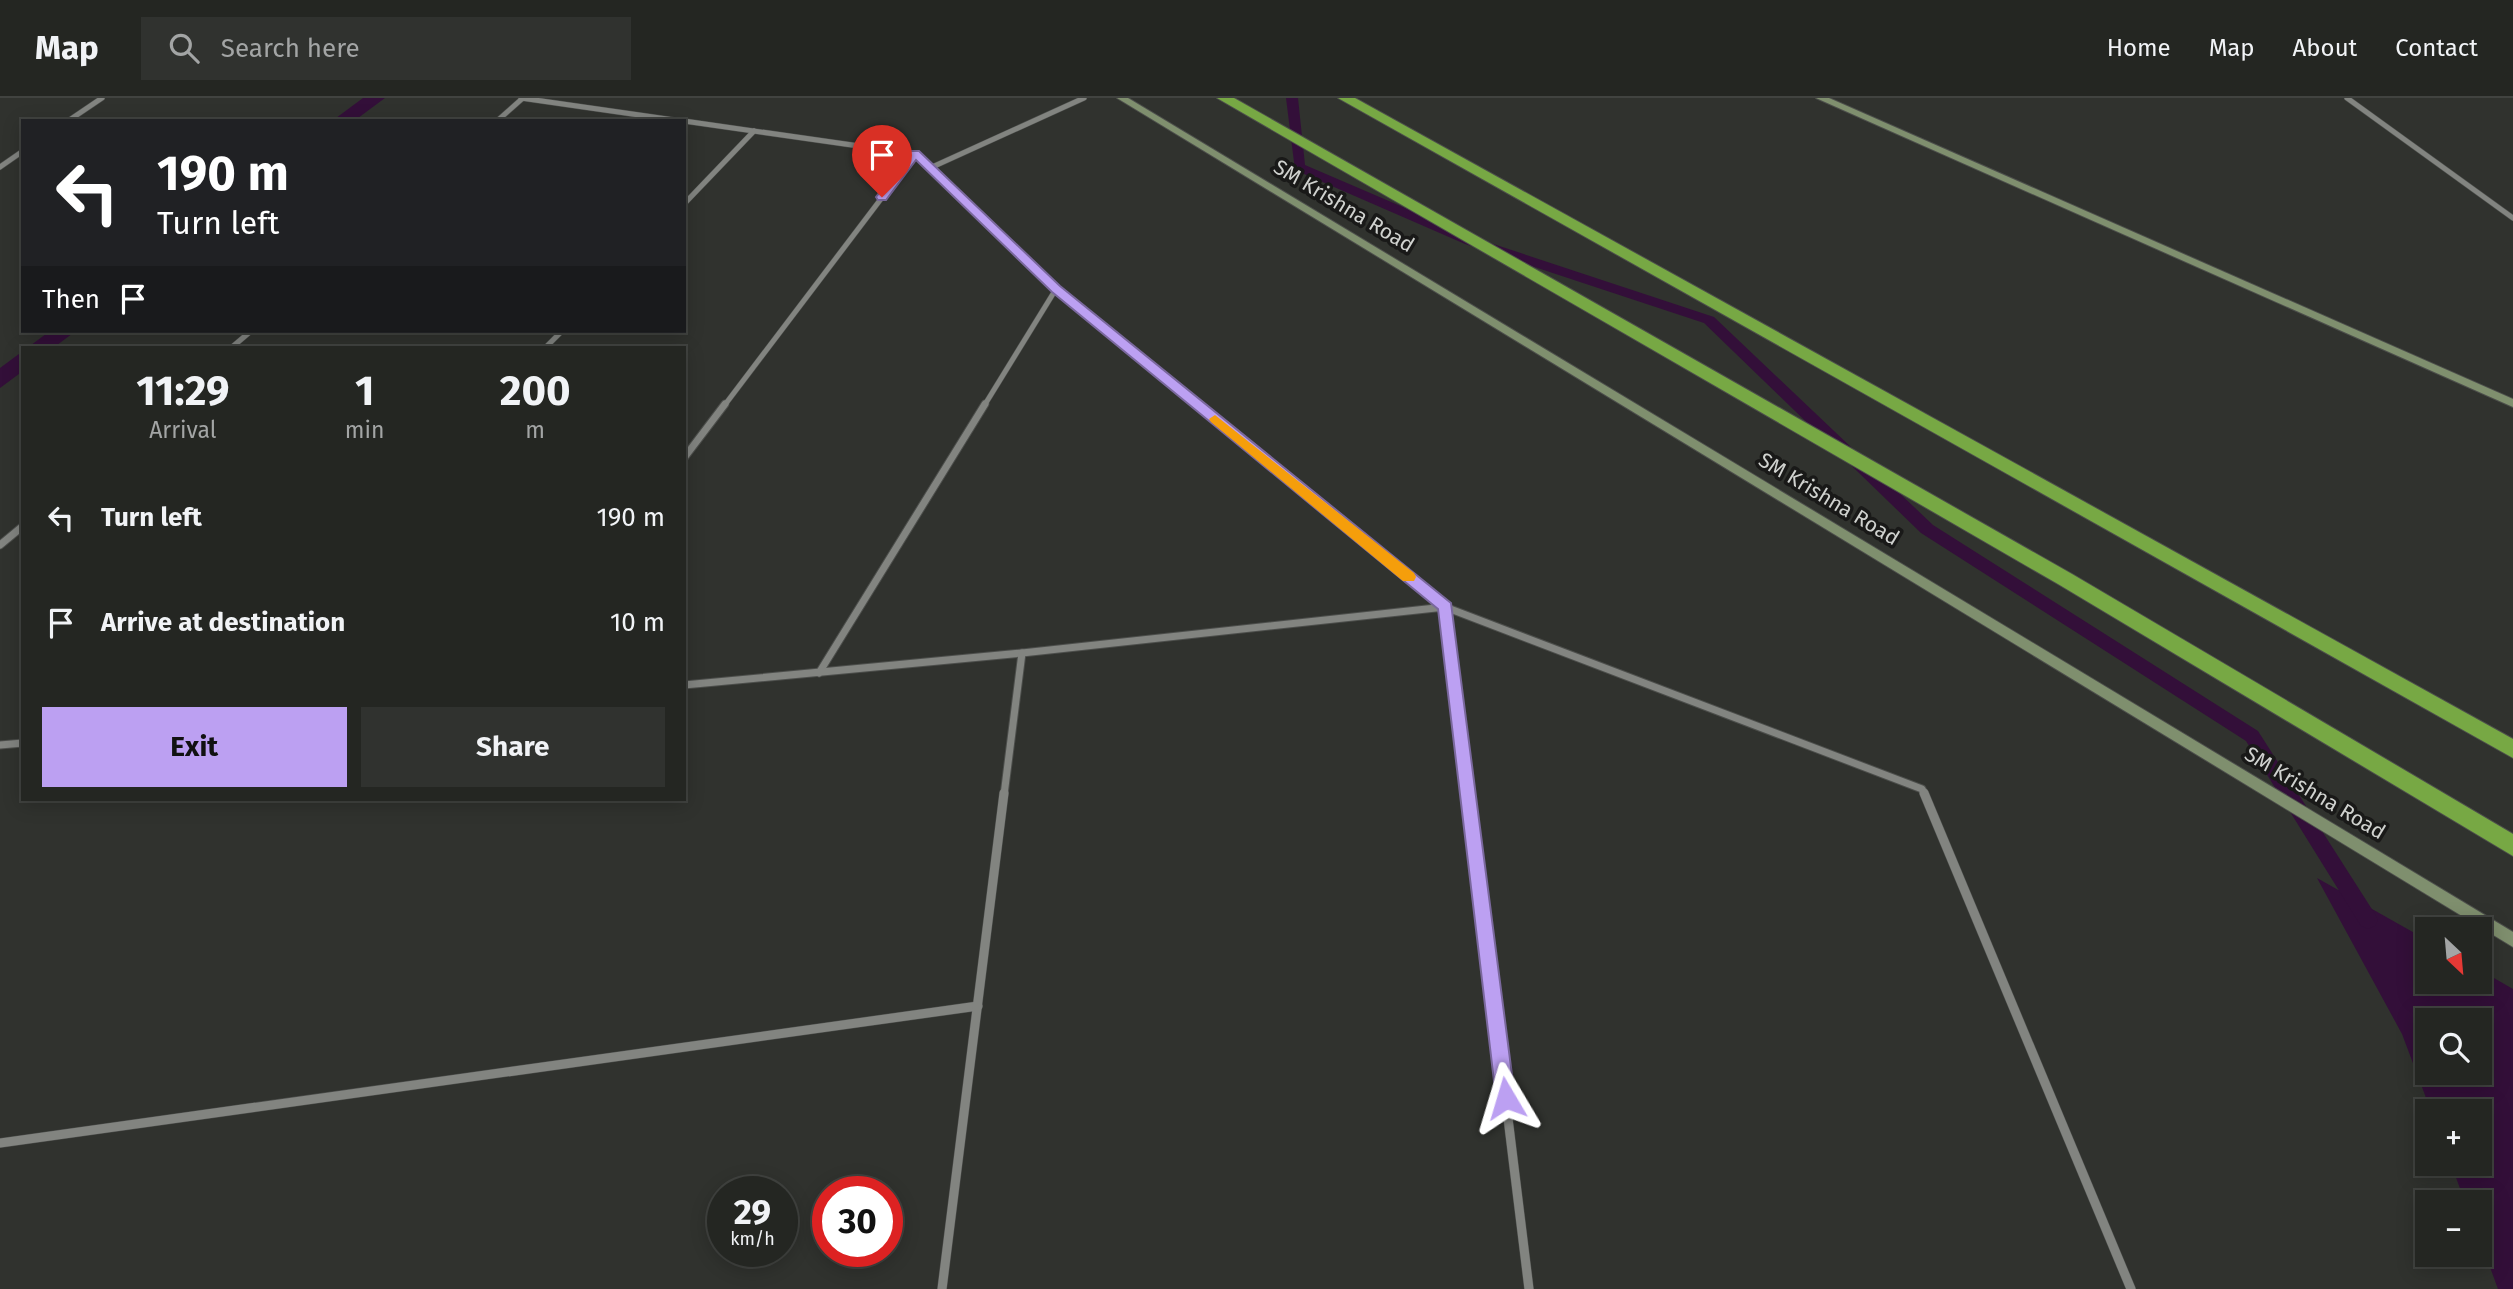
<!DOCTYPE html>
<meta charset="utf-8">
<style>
:root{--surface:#242622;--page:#30322f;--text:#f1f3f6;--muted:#a3a5a5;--line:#414340;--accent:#bca0f2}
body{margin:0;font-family:"Fira Sans",sans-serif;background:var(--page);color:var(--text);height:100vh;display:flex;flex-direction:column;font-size:26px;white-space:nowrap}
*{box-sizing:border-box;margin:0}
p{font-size:23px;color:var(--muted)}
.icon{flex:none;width:38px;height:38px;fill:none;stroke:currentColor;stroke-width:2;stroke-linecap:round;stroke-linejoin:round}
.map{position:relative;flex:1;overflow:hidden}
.panel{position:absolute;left:21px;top:248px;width:665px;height:455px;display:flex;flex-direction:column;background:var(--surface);border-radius:0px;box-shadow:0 4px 18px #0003,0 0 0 2px var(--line)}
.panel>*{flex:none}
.guide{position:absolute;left:21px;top:21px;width:665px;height:214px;border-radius:0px;box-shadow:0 4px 18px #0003,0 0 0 2px var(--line);background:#202124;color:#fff;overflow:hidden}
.needle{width:46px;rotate:154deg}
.fabs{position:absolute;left:2415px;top:819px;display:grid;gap:14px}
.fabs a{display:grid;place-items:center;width:77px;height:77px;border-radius:0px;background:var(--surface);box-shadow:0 4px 18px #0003,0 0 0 2px var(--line);font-size:35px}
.speed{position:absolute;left:707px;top:1078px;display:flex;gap:14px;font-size:35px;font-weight:700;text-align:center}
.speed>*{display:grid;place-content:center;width:91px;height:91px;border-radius:50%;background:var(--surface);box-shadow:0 4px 18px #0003,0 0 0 2px var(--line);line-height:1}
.speed small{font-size:18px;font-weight:400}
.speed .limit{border:10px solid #d22;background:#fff;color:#111}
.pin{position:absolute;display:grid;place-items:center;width:60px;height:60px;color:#fff;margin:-72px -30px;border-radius:50% 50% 50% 0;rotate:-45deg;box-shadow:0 0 7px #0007}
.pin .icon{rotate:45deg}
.me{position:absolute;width:77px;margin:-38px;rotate:353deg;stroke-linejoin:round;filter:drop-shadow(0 0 5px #0008)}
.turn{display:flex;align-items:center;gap:24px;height:147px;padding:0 21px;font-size:32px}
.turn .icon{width:91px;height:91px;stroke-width:2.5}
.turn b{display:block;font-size:49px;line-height:60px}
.then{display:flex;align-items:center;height:66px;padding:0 21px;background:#0003;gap:14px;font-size:26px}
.eta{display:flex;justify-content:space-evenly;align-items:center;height:119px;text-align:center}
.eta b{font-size:42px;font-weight:700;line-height:49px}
.primary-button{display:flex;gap:14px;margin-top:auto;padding:14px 21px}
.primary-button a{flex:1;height:80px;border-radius:0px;background:var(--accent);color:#111;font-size:28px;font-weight:700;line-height:80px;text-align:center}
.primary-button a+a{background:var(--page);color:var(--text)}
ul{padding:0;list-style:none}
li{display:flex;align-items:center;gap:21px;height:105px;padding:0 21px}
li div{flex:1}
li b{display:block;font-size:26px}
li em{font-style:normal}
header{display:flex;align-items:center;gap:42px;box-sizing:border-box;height:98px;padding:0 35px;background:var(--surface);border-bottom:2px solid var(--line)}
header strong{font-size:33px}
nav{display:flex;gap:38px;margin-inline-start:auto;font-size:24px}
.search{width:490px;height:63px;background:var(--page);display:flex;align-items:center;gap:18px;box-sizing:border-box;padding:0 24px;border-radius:0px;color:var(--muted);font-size:26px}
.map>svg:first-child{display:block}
</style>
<header>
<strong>Map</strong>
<div class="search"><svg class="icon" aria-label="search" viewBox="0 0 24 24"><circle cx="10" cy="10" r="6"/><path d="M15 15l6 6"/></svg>Search here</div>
<nav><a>Home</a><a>Map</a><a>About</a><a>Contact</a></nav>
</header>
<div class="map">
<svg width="2513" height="1191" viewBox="0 0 2513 1191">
<rect width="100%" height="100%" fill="#30322e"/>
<g fill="#330f39" fill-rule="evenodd">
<polygon points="363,0 385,0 354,23 332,23"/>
<polygon points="50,233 76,233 53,250 27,250"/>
<polygon points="23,253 23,273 0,290 0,270"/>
<path d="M2317,780L2427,842V884H2480V872L2513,891V1191H2498L2480,1142V1104H2465L2451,1066H2480V1013H2431L2402,936ZM2427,922H2480V975H2427Z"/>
</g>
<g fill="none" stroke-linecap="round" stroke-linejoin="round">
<polygon fill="#330f39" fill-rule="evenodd" points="1286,0 1298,0 1305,67 1475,140 1714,219 1933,427 2258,633 2375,816 2378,822 2375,828 2368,831 2361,828 2246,643 1921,435 1704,225 1465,146 1295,72"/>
<g stroke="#4c4e4b" stroke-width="6">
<g id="street-far2">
<polyline points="521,0 681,23"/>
<polyline points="2347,0 2513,120"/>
<polyline points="68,23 102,0"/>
<polyline points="497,23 523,0"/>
<polyline points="684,23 915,56 1056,191 1199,308"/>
<polyline points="0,69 23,53"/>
<polyline points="930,70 1084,0"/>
<polyline points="684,106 754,33"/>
<polyline points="231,250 251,233"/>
<polyline points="545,250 562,233"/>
<polyline points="724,308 915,56"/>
<polyline points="984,308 1056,191"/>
</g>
</g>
<g stroke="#4c4e4b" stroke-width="9">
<g id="street-far1">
<polyline points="1197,306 1445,509 1922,691 1925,697"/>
<polyline points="684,360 725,306"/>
<polyline points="0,447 23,428"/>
<polyline points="1445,509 1468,697"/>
<polyline points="819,575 985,306"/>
<polyline points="684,587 1022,555 1445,509"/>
<polyline points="0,647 23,645"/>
<polyline points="1004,697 1022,555"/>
</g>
</g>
<g stroke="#4c4e4b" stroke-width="10">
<g id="street">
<polyline points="1468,695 1529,1191"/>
<polyline points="1924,695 2131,1191"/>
<polyline points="0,1045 978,908"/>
<polyline points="942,1191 1004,695"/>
</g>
</g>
<g stroke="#4c4e4b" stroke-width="2">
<g id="secondary">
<polygon points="1117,0 1128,0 2513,834 2513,849"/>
<polygon points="1816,0 1829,0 2513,301 2513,309"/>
</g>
</g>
<g stroke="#4c4e4b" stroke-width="2">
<g id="highway">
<polygon points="1217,0 1234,0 2072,476 2513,736 2513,758 2058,486"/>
<polygon points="1338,0 1355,0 2513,641 2513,660"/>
</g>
</g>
<use href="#street-far2" stroke="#828480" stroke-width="5"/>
<use href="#street-far1" stroke="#828480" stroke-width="7"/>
<use href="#street" stroke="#828480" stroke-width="9"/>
<use href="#secondary" fill="#7f8f6e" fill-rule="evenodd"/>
<use href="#highway" fill="#77a844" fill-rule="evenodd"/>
</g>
<polygon fill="#bca0f2" stroke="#7a689d" stroke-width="2" points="911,53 919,53 1060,188 1451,505 1515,1000 1512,1007 1506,1009 1499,1007 1496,1000 1438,511 1052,194 916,62 886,102 878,102 876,99"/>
<polygon fill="#f59e0b" points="1215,317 1414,475 1416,479 1414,483 1403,483 1211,324 1209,321"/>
<g text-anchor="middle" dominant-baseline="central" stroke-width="7" stroke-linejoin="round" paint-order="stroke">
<g font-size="21" fill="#d0d2cf" stroke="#191918">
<text transform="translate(1344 108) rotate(31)">SM Krishna Road</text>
<text transform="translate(1829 401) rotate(31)">SM Krishna Road</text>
<text transform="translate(2315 695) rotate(31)">SM Krishna Road</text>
</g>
</g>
</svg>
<div class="fabs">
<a><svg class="needle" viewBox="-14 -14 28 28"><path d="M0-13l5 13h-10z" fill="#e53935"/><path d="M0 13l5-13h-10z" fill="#a3a5a5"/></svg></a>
<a><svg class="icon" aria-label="search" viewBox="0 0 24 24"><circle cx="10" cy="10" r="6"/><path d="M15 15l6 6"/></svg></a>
<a>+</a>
<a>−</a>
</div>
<div class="speed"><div>29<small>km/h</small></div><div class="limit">30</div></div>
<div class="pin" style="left:882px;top:99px;background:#d93025"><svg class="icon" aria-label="arrive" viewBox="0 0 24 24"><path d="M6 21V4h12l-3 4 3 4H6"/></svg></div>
<svg class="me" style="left:1506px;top:1000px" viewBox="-20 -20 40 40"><path d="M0-17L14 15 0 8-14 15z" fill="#bca0f2" stroke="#fff" stroke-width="4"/></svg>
<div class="guide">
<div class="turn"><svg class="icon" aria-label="left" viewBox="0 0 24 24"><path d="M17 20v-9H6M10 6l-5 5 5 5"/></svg><div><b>190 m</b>Turn left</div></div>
<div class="then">Then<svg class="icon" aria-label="arrive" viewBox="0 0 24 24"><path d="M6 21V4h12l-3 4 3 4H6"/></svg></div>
</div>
<section class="panel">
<div class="eta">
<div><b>11:29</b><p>Arrival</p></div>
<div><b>1</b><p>min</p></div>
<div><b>200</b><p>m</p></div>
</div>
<ul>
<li><svg class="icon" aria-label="left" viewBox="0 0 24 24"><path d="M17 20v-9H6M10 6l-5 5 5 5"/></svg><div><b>Turn left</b></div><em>190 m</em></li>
<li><svg class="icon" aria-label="arrive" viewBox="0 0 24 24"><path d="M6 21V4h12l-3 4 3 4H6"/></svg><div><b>Arrive at destination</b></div><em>10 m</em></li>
</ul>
<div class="primary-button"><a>Exit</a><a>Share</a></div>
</section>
</div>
